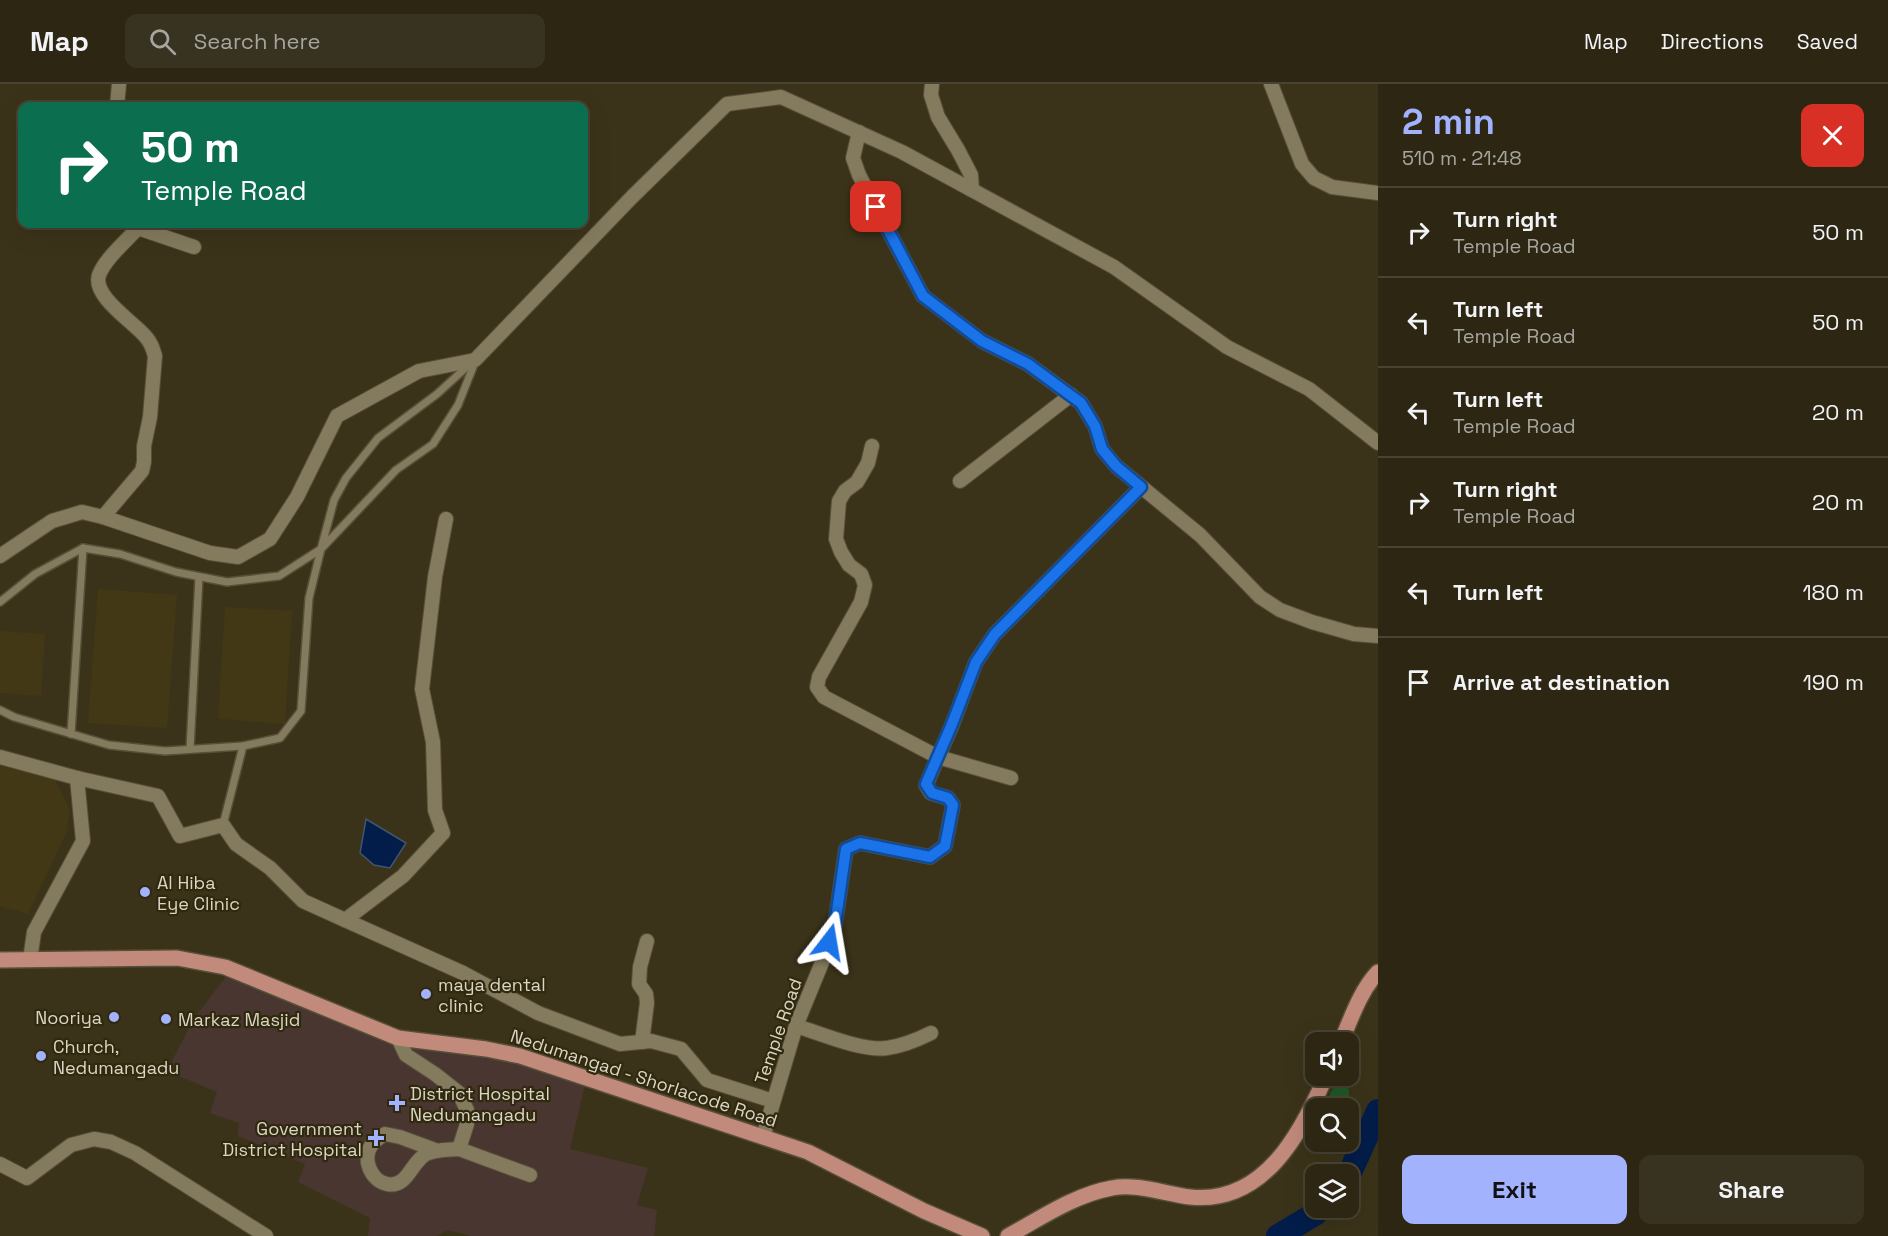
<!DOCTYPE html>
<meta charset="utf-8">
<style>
:root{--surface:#2c2613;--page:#383221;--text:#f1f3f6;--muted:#a6a5a0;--line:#484333;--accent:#a3b2fd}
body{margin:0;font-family:"Space Grotesk",sans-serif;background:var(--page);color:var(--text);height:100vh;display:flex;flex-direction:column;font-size:22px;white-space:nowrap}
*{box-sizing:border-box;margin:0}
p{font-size:20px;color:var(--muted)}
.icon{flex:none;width:33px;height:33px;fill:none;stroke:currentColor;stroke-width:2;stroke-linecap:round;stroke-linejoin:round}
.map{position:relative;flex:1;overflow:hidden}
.panel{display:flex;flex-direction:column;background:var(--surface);width:510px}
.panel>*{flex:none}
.banner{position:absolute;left:18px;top:18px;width:570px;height:126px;border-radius:12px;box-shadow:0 6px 24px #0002,0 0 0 2px var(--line);background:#0b6e4f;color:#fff;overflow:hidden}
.controls{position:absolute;left:1305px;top:948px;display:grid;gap:12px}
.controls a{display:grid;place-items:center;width:54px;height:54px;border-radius:12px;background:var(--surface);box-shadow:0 6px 24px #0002,0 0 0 2px var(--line);font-size:30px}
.pin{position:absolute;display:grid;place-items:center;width:51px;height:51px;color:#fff;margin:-26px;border-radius:12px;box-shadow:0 3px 9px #0006}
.me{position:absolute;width:66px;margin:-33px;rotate:14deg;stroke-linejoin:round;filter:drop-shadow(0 0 4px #0008)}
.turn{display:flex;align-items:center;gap:21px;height:126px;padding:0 24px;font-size:27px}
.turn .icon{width:78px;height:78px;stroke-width:2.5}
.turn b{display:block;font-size:42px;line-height:51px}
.round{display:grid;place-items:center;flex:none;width:63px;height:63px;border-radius:12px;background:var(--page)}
.headline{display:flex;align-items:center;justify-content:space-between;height:102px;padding:0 24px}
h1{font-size:36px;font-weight:600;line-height:45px;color:var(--accent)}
.cta{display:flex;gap:12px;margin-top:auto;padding:12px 24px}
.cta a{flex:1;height:69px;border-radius:12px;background:var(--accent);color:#111;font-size:24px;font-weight:600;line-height:69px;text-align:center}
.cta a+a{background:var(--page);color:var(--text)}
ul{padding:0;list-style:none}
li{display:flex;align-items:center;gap:18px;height:90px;padding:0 24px;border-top:2px solid var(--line)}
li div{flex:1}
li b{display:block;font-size:22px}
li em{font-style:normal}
header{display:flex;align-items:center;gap:36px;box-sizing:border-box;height:84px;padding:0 30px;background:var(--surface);border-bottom:2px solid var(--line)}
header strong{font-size:28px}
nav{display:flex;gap:33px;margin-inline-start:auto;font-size:21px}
.search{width:420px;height:54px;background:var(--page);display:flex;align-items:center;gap:15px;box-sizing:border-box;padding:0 21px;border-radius:12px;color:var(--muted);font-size:22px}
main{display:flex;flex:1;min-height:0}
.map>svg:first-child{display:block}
</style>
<header>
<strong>Map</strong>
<div class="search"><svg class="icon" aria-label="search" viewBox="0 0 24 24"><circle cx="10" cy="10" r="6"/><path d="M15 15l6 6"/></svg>Search here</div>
<nav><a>Map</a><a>Directions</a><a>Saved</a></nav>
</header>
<main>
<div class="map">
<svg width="1378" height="1152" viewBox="0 0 1378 1152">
<rect width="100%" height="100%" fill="#3b3319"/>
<g fill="#423815">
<polygon points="98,505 177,511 167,644 88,639"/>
<polygon points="225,523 292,527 285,640 218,635"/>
<polygon points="0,547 45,550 41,612 0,609"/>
<polygon points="0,682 55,696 70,726 66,749 28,830 0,822"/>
</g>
<polygon fill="#493630" points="227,891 302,920 538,984 585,1000 570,1065 648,1084 637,1121 657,1126 654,1152 471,1152 447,1146 437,1152 368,1152 370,1134 298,1098 305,1080 238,1052 239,1039 210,1029 217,1008 167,987 193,936"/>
<polygon fill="#215929" points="1336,998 1349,1005 1349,1017 1344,1024 1323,1024"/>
<polygon fill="#031d4a" stroke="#44546f" stroke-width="1.5" points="366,735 406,759 390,784 374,781 360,769"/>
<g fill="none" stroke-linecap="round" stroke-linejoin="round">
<g stroke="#031d4a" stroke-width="24">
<polyline points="1347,1090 1352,1084 1378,1027"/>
<polyline points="1278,1152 1315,1130 1320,1124"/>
</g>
<g stroke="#564f39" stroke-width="10">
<g id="service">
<polyline points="0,518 35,490 83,464 120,470 176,488 227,498 279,492 321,465 334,416 346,394 378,354 437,310 471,279"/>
<polyline points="0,626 14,633 109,661 165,667 243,662"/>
<polyline points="71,650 83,464"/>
<polyline points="190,665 199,493"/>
<polyline points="223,741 243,662 280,654 301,627 309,514 321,465 396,386 433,360 458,321 475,278"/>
</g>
</g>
<g stroke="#564f39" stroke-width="16">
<g id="minor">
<polyline points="932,0 931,11 938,33 958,66 971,91 972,106"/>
<polyline points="1271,0 1302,80 1314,94 1332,103 1378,109"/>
<polyline points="117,22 119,0"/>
<polyline points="859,48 853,74 859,91 923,212 982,257 1028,280 1081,319 1095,342 1102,365 1116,382 1200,451 1260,513 1280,526 1312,538 1354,550 1378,552"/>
<polyline points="135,140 138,144 194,163"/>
<polyline points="872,362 868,379 857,398 845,407 839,417 836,455 841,468 849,481 861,490 865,501 861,518 819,593 817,603 824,613 938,673 1011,694"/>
<polyline points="960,397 1071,311"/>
<path d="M103,433L142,387L144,378V362L150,333L155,272C153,265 151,258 145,252C132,237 92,212 99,191C105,175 126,157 138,144"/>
<polyline points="0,472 52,437 82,428 103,433 210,469 238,473 270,455 297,413 337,332 419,287 475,276 632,113 727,20 781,13 902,68 1114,183 1227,263 1309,305 1378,359"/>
<polyline points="0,673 77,694 83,757 34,848 30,876"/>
<polyline points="77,694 158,712 180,752 223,741 236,760 270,784 303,817 345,836 403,792 443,749 435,726 433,658 422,605 435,493 446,435"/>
<polyline points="345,836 463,889 538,929 620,960 651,957 681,965 707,996 773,1017"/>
<path d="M796,942C820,949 863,968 887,964C902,962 917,956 931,949"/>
<polyline points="398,954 406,971 435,990 459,1009 467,1026 467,1040 459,1065 530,1091"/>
<polyline points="642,958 647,919 646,910 639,900 640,883 647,857"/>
<polyline points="763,1053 796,942 823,876 835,841 846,765 860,759 930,773 945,762 953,721 948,714 931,709 926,701 952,641 976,578 995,550 1141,403"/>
<path d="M438,1067L400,1053L385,1050C380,1053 374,1057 371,1062C362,1075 371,1097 387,1100C408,1104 411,1078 426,1070C437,1065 448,1066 459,1065"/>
<polyline points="0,1080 27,1094 71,1061 94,1055 111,1058 135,1069 266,1152"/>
</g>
</g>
<g stroke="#564f39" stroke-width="18">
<g id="primary">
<polyline points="0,876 177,874 225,883 398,954 486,965 520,972 808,1068 924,1127 982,1152"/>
<path d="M1341,958C1351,935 1360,907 1378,888"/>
<path d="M1008,1152C1041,1134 1074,1111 1112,1104C1136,1099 1166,1110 1190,1113C1264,1121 1301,1049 1326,992"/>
</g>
</g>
<use href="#service" stroke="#847b5e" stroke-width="7"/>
<use href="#minor" stroke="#847b5e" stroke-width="14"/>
<use href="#primary" stroke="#c18a7b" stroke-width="15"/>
</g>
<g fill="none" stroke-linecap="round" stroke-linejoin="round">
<g stroke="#114b97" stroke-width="15">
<polyline id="route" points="829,858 835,841 846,765 860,759 930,773 945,762 953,721 948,714 932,709 926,700 952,640 976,578 995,550 1141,403 1116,382 1102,365 1095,342 1081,319 1028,280 982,257 923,212 876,123"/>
</g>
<use href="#route" stroke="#1a73e8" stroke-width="10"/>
</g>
<g fill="#a3b2fd" stroke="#31290e" stroke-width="2">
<circle cx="145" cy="808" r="6"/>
<circle cx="426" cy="910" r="6"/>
<circle cx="114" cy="933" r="6"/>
<circle cx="166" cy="935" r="6"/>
<circle cx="41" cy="972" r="6"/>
<path d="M394 1010h6v6h6v6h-6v6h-6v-6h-6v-6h6z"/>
<path d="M373 1045h6v6h6v6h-6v6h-6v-6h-6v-6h6z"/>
</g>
<g text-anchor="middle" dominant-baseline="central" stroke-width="4.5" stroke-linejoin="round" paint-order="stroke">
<g font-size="18" fill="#dad6c6" stroke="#31290e" text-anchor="start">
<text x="157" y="798">Al Hiba<tspan x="157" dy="21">Eye Clinic</tspan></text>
<text x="438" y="900">maya dental<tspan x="438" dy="21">clinic</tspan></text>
<text x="102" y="933" text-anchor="end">Nooriya</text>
<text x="178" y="935">Markaz Masjid</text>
<text x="53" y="962">Church,<tspan x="53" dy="21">Nedumangadu</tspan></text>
<text x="410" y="1009">District Hospital<tspan x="410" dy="21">Nedumangadu</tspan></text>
<text x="362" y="1044" text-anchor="end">Government<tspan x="362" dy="21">District Hospital</tspan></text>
</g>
<g font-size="18" fill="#dad6c6" stroke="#31290e">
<text transform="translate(778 947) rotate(-71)">Temple Road</text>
<text transform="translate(644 994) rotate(18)">Nedumangad - Shorlacode Road</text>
</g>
</g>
</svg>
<div class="controls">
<a><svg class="icon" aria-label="sound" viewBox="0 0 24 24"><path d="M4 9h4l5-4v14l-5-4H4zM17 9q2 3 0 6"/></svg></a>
<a><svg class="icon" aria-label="search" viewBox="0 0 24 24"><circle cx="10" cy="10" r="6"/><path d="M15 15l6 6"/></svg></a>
<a><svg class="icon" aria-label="layers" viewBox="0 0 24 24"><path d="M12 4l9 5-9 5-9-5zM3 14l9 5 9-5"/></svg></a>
</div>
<div class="pin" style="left:876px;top:123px;background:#d93025"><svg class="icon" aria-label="arrive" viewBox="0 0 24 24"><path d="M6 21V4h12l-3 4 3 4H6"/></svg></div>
<svg class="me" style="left:829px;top:858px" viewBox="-20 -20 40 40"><path d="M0-17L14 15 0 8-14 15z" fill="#1a73e8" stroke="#fff" stroke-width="4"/></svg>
<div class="banner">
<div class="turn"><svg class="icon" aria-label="right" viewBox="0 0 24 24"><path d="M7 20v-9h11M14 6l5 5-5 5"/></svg><div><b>50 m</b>Temple Road</div></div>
</div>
</div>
<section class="panel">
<div class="headline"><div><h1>2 min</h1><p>510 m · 21:48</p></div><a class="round" style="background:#d93025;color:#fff"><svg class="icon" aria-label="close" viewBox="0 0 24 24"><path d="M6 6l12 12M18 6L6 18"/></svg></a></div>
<ul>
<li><svg class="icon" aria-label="right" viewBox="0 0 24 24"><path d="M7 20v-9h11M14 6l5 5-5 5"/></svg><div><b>Turn right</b><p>Temple Road</p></div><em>50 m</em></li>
<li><svg class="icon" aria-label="left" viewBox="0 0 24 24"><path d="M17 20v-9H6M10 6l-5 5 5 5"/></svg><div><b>Turn left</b><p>Temple Road</p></div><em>50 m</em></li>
<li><svg class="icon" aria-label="left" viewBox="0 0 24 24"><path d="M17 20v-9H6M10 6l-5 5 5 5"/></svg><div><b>Turn left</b><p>Temple Road</p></div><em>20 m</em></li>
<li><svg class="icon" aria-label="right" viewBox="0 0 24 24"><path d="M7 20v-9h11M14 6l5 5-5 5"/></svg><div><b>Turn right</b><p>Temple Road</p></div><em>20 m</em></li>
<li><svg class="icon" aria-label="left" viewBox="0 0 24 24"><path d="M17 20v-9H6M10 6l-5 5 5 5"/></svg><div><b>Turn left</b></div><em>180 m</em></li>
<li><svg class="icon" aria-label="arrive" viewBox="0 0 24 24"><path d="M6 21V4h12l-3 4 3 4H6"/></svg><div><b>Arrive at destination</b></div><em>190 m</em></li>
</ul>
<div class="cta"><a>Exit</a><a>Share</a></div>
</section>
</main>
